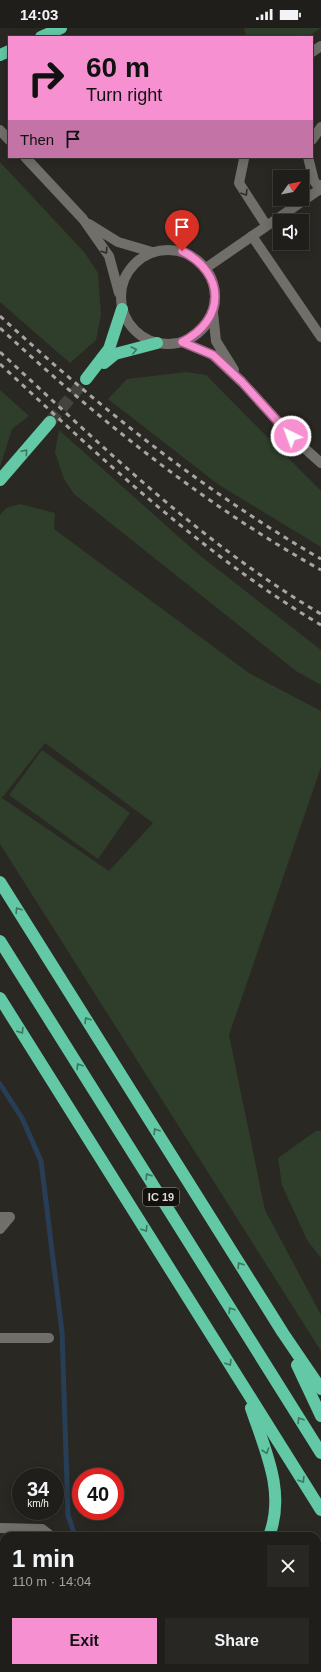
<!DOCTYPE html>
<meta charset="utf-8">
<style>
:root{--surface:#201e1a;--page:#282723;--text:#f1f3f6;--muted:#a2a2a2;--line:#3d3c39;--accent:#f690d0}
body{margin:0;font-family:Arial,sans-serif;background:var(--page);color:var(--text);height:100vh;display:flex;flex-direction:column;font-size:15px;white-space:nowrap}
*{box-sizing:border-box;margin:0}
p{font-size:13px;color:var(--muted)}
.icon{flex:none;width:22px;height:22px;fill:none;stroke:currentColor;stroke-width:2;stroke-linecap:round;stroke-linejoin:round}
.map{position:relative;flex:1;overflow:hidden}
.details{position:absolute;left:0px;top:1504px;width:321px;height:140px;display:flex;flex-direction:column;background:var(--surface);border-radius:12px 12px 0 0;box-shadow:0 2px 10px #0003,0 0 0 1px var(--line)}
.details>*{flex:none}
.top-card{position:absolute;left:8px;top:8px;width:305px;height:122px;border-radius:0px;box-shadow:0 2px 10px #0003,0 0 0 1px var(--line);background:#f690d0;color:#111;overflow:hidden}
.needle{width:26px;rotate:57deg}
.tools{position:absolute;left:273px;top:142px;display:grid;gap:8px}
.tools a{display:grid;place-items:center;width:36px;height:36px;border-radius:0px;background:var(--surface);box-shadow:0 2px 10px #0003,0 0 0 1px var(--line);font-size:20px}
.speed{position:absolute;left:12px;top:1440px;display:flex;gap:8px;font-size:20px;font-weight:700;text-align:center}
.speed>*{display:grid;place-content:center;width:52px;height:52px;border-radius:50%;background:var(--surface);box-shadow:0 2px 10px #0003,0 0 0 1px var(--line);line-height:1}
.speed small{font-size:10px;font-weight:400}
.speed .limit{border:6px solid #d22;background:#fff;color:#111}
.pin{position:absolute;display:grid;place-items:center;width:34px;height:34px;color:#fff;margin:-41px -17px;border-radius:50% 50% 50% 0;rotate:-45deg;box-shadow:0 0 4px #0007}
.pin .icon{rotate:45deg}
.me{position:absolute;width:44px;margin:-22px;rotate:318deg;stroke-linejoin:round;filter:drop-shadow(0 0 3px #0008)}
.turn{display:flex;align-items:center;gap:14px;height:84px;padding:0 12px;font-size:18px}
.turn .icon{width:52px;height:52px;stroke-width:2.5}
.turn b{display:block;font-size:28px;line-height:34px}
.then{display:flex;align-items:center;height:38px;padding:0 12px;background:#0003;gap:8px;font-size:15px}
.round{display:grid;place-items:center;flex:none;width:42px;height:42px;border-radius:0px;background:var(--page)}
.summary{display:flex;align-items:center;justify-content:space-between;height:68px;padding:0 12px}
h1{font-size:24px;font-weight:700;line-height:30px}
.cta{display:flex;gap:8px;margin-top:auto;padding:8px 12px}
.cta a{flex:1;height:46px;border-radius:0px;background:var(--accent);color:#111;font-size:16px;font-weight:700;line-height:46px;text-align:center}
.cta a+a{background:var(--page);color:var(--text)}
.status{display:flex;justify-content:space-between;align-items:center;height:28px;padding:0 20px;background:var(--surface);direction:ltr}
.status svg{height:11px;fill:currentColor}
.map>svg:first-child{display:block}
</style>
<div class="status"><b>14:03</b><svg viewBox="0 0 49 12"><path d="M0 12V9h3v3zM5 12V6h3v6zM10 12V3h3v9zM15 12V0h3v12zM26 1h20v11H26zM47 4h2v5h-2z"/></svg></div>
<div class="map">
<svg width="321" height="1644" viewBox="0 0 321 1644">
<rect width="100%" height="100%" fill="#2a2823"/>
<g fill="#2f3d2b" fill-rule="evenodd">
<polygon points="244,0 321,0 307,9 247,9"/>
<polygon points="0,134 84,224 98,245 101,287 96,312 70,335 0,274"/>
<polygon points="186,344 206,347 321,463 321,519 219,457 108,371 127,351"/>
<polygon points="0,362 29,388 12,401 0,439"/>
<polygon points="59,402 198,526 321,622 321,657 296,643 74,466 64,451 55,424"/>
<path d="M20,476L55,485L54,501L249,645L321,683V739L229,1007L265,1182L321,1287V1323L0,816V487L6,480ZM45,715L153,795L109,843L2,770Z"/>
<polygon points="42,722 130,785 98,831 9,767"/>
<polygon points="316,1103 321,1103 321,1230 307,1212 282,1157 278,1130"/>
<polygon points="321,1616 321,1644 271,1644 275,1640 317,1640 317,1617"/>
</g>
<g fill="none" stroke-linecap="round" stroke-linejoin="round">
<g stroke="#283e56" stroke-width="5">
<polyline points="0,1056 22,1090 41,1133 62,1304 68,1487 75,1508"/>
<polyline points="117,1640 118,1644"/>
</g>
<polyline stroke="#45433e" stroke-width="12" stroke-dasharray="12 6" stroke-linecap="butt" points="50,394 86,351"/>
<g stroke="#716f69" stroke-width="10">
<polyline points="312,24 321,18"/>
<polyline points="243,129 244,131 239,155 266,197"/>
<polyline points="252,208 321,309"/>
<polyline points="0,1189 10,1189 0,1201"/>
<polyline points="0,1310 49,1310"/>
<polyline points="0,1500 42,1501 51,1508"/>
<polyline points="50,1644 51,1640"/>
</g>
<g stroke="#716f69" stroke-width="10">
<polyline points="0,102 9,112"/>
<polyline points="312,112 321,99"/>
<polyline points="25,129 83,191 109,228 119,265"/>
<polyline points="308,129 314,153 321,162"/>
<polyline points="89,196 118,214 152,224"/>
<circle cx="168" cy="269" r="47"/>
<polyline points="206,240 320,161 321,157"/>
<polyline points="213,285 216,313 234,342"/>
<polyline points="182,314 213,327 242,354 291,408 321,435"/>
</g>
<g stroke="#62c8a5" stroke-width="12">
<polyline points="41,9 61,0"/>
<polyline points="0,27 9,23"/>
<polyline points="104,335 115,326 157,315"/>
<polyline points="86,351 109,321 122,281"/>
<polyline points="0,452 50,394"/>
<polyline points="0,854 283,1305 321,1361"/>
<polyline points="0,913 321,1425"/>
<polyline points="0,970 321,1482"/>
<polyline points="297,1337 321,1388"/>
<path d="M251,1380C265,1422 286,1464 269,1508"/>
<polyline points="317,1605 321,1606"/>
<polyline points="207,1644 208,1640"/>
<polyline points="258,1644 262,1640"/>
</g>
<g stroke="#a7a6a2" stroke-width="3" stroke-dasharray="5 5" stroke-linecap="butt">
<path d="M0,288C100,380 202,462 321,531"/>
<path d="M0,300C99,392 203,476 321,542"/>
<path d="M0,324C101,417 202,516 321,586"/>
<path d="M0,336C101,430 202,526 321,597"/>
</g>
</g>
<defs><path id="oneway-chevron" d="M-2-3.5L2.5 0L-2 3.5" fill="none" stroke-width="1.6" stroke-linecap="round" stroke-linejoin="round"/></defs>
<g stroke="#2e2d29">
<use href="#oneway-chevron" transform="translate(245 165) rotate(58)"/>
<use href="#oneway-chevron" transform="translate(105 223) rotate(56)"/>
</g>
<g stroke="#3e7661">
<use href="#oneway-chevron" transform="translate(134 322) rotate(-14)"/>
<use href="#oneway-chevron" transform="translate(25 424) rotate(-49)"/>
<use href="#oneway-chevron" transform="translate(18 882) rotate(-122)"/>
<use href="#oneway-chevron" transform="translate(87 992) rotate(-122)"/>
<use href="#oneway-chevron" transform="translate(21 1003) rotate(58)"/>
<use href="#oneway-chevron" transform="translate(79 1038) rotate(-122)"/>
<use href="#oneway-chevron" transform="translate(156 1103) rotate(-122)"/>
<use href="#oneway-chevron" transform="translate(148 1148) rotate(-122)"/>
<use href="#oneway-chevron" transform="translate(145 1201) rotate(58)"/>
<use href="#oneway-chevron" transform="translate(240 1237) rotate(-122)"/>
<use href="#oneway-chevron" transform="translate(231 1282) rotate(-122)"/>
<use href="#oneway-chevron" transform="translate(229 1335) rotate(58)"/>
<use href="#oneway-chevron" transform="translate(300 1392) rotate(-122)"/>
<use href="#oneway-chevron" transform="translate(266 1423) rotate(71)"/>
<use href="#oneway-chevron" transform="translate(302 1452) rotate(58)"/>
</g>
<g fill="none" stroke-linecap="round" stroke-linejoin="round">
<g stroke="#a05e87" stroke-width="10">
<path id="route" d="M182,223C226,245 226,292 182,314L213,327L242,354L291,408"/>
</g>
<use href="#route" stroke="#f690d0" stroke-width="7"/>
</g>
<g text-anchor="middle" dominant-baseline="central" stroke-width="3" stroke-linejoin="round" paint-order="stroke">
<rect fill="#12110e" stroke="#9f9e9b" stroke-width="1" x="143" y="1160" width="36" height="18" rx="3"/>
<g font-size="11" font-weight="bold" fill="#dcdbd8">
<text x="161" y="1169">IC 19</text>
</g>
</g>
</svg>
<div class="tools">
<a><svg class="needle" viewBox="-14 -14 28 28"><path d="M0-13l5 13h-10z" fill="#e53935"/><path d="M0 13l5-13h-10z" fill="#a2a2a2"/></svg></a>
<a><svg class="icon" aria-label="sound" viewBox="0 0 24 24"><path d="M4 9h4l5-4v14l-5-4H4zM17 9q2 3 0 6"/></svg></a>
</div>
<div class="speed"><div>34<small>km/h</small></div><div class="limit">40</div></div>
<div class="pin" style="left:182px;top:223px;background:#d93025"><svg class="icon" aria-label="arrive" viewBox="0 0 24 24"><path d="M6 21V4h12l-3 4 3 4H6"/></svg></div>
<svg class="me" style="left:291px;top:408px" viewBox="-20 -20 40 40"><circle r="17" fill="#f690d0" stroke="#fff" stroke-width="3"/><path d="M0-11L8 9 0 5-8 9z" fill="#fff"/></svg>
<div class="top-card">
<div class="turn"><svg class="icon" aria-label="right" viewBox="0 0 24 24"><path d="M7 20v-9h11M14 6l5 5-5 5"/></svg><div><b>60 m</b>Turn right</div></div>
<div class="then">Then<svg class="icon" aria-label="arrive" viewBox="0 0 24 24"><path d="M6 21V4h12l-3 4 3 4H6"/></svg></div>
</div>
<section class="details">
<div class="summary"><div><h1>1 min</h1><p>110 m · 14:04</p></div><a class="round"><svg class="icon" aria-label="close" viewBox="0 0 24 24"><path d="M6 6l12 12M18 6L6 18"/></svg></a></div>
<div class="cta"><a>Exit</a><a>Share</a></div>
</section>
</div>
